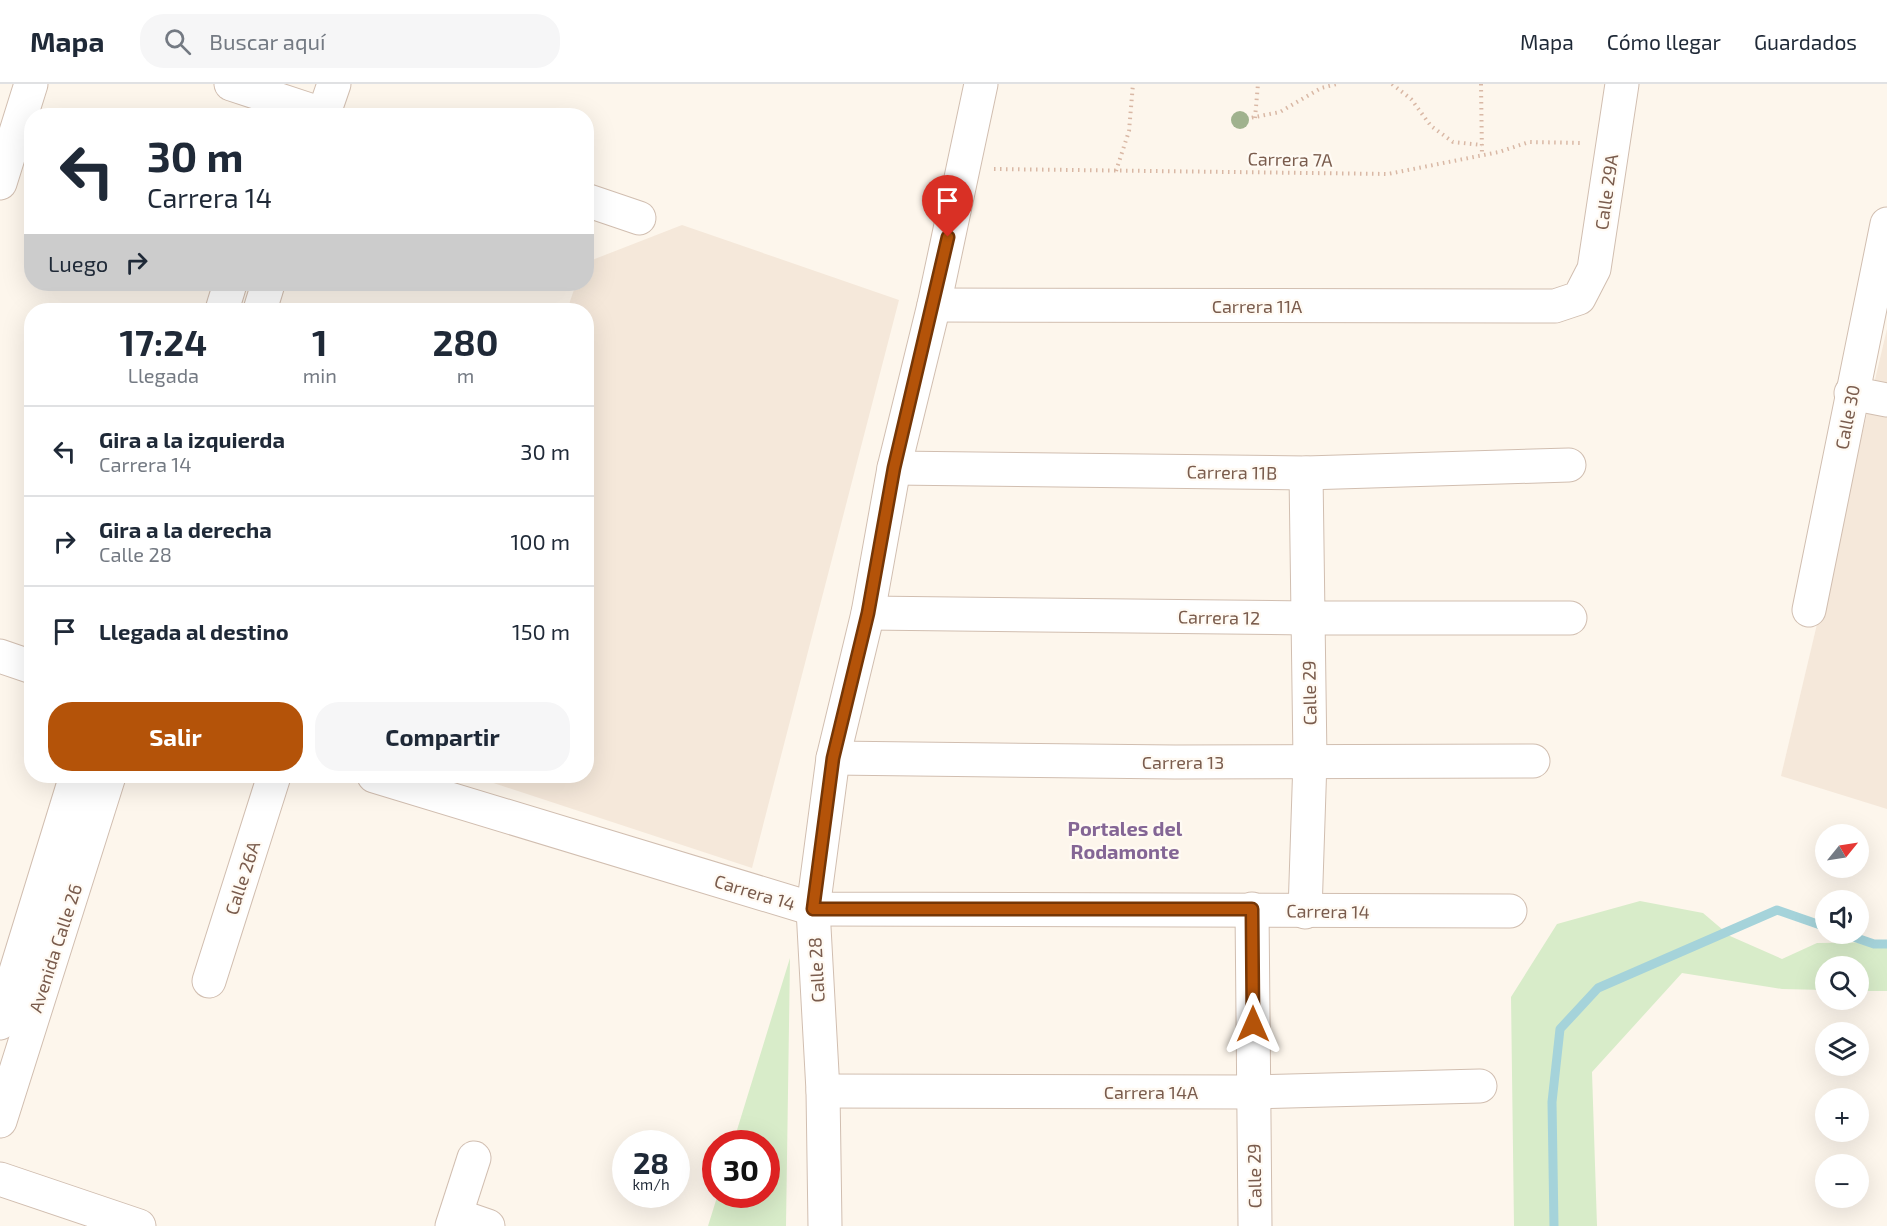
<!DOCTYPE html>
<html lang="es">
<meta charset="utf-8">
<style>
:root{--surface:#fff;--page:#f6f6f7;--text:#1f2937;--muted:#747a83;--line:#e0e1e3;--accent:#b45309}
body{margin:0;font-family:"Exo 2",sans-serif;background:var(--page);color:var(--text);height:100vh;display:flex;flex-direction:column;font-size:22px;white-space:nowrap}
*{box-sizing:border-box;margin:0}
p{font-size:20px;color:var(--muted)}
.icon{flex:none;width:33px;height:33px;fill:none;stroke:currentColor;stroke-width:2;stroke-linecap:round;stroke-linejoin:round}
.map{position:relative;flex:1;overflow:hidden}
.details{position:absolute;left:24px;top:219px;width:570px;height:480px;display:flex;flex-direction:column;background:var(--surface);border-radius:24px;box-shadow:0 6px 24px #0002}
.details>*{flex:none}
.top-card{position:absolute;left:24px;top:24px;width:570px;height:183px;border-radius:24px;box-shadow:0 6px 24px #0002;background:#fff;color:var(--text);overflow:hidden}
.needle{width:39px;rotate:60deg}
.fabs{position:absolute;left:1815px;top:740px;display:grid;gap:12px}
.fabs a{display:grid;place-items:center;width:54px;height:54px;border-radius:50%;background:var(--surface);box-shadow:0 6px 24px #0002;font-size:30px}
.speed{position:absolute;left:612px;top:1046px;display:flex;gap:12px;font-size:30px;font-weight:700;text-align:center}
.speed>*{display:grid;place-content:center;width:78px;height:78px;border-radius:50%;background:var(--surface);box-shadow:0 6px 24px #0002;line-height:1}
.speed small{font-size:15px;font-weight:400}
.speed .limit{border:9px solid #d22;background:#fff;color:#111}
.pin{position:absolute;display:grid;place-items:center;width:51px;height:51px;color:#fff;margin:-62px -26px;border-radius:50% 50% 50% 0;rotate:-45deg;box-shadow:0 0 6px #0007}
.pin .icon{rotate:45deg}
.me{position:absolute;width:66px;margin:-33px;rotate:0deg;stroke-linejoin:round;filter:drop-shadow(0 0 4px #0008)}
.turn{display:flex;align-items:center;gap:21px;height:126px;padding:0 24px;font-size:27px}
.turn .icon{width:78px;height:78px;stroke-width:2.5}
.turn b{display:block;font-size:42px;line-height:51px}
.then{display:flex;align-items:center;height:57px;padding:0 24px;background:#0003;gap:12px;font-size:22px}
.eta{display:flex;justify-content:space-evenly;align-items:center;height:102px;text-align:center}
.eta b{font-size:36px;font-weight:700;line-height:42px}
.button{display:flex;gap:12px;margin-top:auto;padding:12px 24px}
.button a{flex:1;height:69px;border-radius:24px;background:var(--accent);color:#fff;font-size:24px;font-weight:700;line-height:69px;text-align:center}
.button a+a{background:var(--page);color:var(--text)}
ul{padding:0;list-style:none}
li{display:flex;align-items:center;gap:18px;height:90px;padding:0 24px;border-top:2px solid var(--line)}
li div{flex:1}
li b{display:block;font-size:22px}
li em{font-style:normal}
header{display:flex;align-items:center;gap:36px;box-sizing:border-box;height:84px;padding:0 30px;background:var(--surface);border-bottom:2px solid var(--line)}
header strong{font-size:28px}
nav{display:flex;gap:33px;margin-inline-start:auto;font-size:21px}
.search{width:420px;height:54px;background:var(--page);display:flex;align-items:center;gap:15px;box-sizing:border-box;padding:0 21px;border-radius:24px;color:var(--muted);font-size:22px}
.map>svg:first-child{display:block}
</style>
<header>
<strong>Mapa</strong>
<div class="search"><svg class="icon" aria-label="search" viewBox="0 0 24 24"><circle cx="10" cy="10" r="6"/><path d="M15 15l6 6"/></svg>Buscar aquí</div>
<nav><a>Mapa</a><a>Cómo llegar</a><a>Guardados</a></nav>
</header>
<div class="map">
<svg width="1887" height="1142" viewBox="0 0 1887 1142">
<rect width="100%" height="100%" fill="#fdf6ec"/>
<g fill="#f5e8da">
<polygon points="682,141 899,216 752,784 472,692 586,692 586,226 567,226 576,200 586,200 587,178"/>
<polygon points="1887,245 1887,725 1781,692"/>
</g>
<g fill="#d8ecc9">
<polygon points="1640,817 1703,829 1730,852 1782,875 1817,859 1887,858 1887,907 1859,907 1858,882 1826,882 1825,906 1782,905 1682,889 1592,988 1597,1142 1514,1142 1511,913 1557,840"/>
<polygon points="790,874 786,1142 708,1142 718,1110 766,1110 766,1059 733,1059"/>
</g>
<g fill="none" stroke-linecap="round" stroke-linejoin="round">
<g stroke="#a5d3da" stroke-width="9">
<polyline points="1842,849 1874,860 1887,860"/>
<polyline points="1554,1142 1552,1018 1560,945 1598,904 1777,826 1826,843"/>
</g>
<g stroke="#d1beb0" stroke-width="35">
<g id="minor">
<polyline points="231,0 328,32"/>
<polyline points="323,32 334,0"/>
<polyline points="0,99 31,0"/>
<polyline points="586,116 639,134"/>
<polyline points="934,221 1555,222 1579,214 1594,185 1622,0"/>
<polyline points="222,226 230,200"/>
<polyline points="260,226 268,200"/>
<polyline points="1851,309 1887,316"/>
<polyline points="894,384 1306,389 1569,381"/>
<polyline points="1809,526 1887,140"/>
<polyline points="868,529 1308,534 1570,534"/>
<polyline points="0,572 32,583"/>
<polyline points="833,674 1175,678 1533,677"/>
<polyline points="374,692 813,825 1510,827"/>
<polyline points="1252,825 1255,1142"/>
<polyline points="1305,828 1310,676 1306,389"/>
<polyline points="209,897 274,692"/>
<polyline points="0,939 76,692"/>
<polyline points="823,1007 1253,1008 1480,1002"/>
<polyline points="0,1037 109,692"/>
<polyline points="0,1095 139,1142"/>
<polyline points="456,1131 488,1142"/>
<polyline points="452,1142 474,1074"/>
<polyline points="825,1142 823,1007 813,825 833,674 868,529 894,384 934,221 981,0"/>
</g>
</g>
<g stroke="#d9b8a5" stroke-width="4" stroke-dasharray="1.5 4.5" stroke-linecap="butt">
<polyline points="1392,0 1411,15 1431,42 1453,58 1482,61"/>
<polyline points="1481,0 1482,72"/>
<polyline points="1255,34 1258,0"/>
<polyline points="1240,36 1280,28 1321,4 1337,0"/>
<polyline points="994,85 1388,90 1499,68 1529,58 1583,59"/>
<polyline points="1116,87 1129,47 1133,0"/>
</g>
<use href="#minor" stroke="#fff" stroke-width="33"/>
</g>
<circle fill="#a0b28e" cx="1240" cy="36" r="9"/>
<g fill="none" stroke-linecap="round" stroke-linejoin="round">
<g stroke="#753606" stroke-width="15">
<polyline id="route" points="948,153 894,384 868,529 833,674 813,825 1252,825 1253,940"/>
</g>
<use href="#route" stroke="#b45309" stroke-width="10"/>
</g>
<g text-anchor="middle" dominant-baseline="central" stroke-width="4.5" stroke-linejoin="round" paint-order="stroke">
<g font-size="18" fill="#7a5c4d" stroke="#fffaf3">
<text transform="translate(1290 75) rotate(1)">Carrera 7A</text>
<text transform="translate(1606 108) rotate(-82)">Calle 29A</text>
<text x="1257" y="222">Carrera 11A</text>
<text transform="translate(1847 333) rotate(-79)">Calle 30</text>
<text transform="translate(1232 388) rotate(1)">Carrera 11B</text>
<text transform="translate(1219 533) rotate(1)">Carrera 12</text>
<text transform="translate(1309 609) rotate(-91)">Calle 29</text>
<text x="1183" y="678">Carrera 13</text>
<text transform="translate(242 794) rotate(-72)">Calle 26A</text>
<text transform="translate(755 808) rotate(17)">Carrera 14</text>
<text transform="translate(1328 827) rotate(1)">Carrera 14</text>
<text transform="translate(55 864) rotate(-72)">Avenida Calle 26</text>
<text transform="translate(816 886) rotate(-93)">Calle 28</text>
<text x="1151" y="1008">Carrera 14A</text>
<text transform="translate(1254 1092) rotate(-91)">Calle 29</text>
</g>
<g font-size="20" font-weight="bold" fill="#846695" stroke="#fffaf3">
<text x="1125" y="744">Portales del<tspan x="1125" dy="23">Rodamonte</tspan></text>
</g>
</g>
</svg>
<div class="fabs">
<a><svg class="needle" viewBox="-14 -14 28 28"><path d="M0-13l5 13h-10z" fill="#e53935"/><path d="M0 13l5-13h-10z" fill="#747a83"/></svg></a>
<a><svg class="icon" aria-label="sound" viewBox="0 0 24 24"><path d="M4 9h4l5-4v14l-5-4H4zM17 9q2 3 0 6"/></svg></a>
<a><svg class="icon" aria-label="search" viewBox="0 0 24 24"><circle cx="10" cy="10" r="6"/><path d="M15 15l6 6"/></svg></a>
<a><svg class="icon" aria-label="layers" viewBox="0 0 24 24"><path d="M12 4l9 5-9 5-9-5zM3 14l9 5 9-5"/></svg></a>
<a>+</a>
<a>−</a>
</div>
<div class="speed"><div>28<small>km/h</small></div><div class="limit">30</div></div>
<div class="pin" style="left:948px;top:153px;background:#d93025"><svg class="icon" aria-label="arrive" viewBox="0 0 24 24"><path d="M6 21V4h12l-3 4 3 4H6"/></svg></div>
<svg class="me" style="left:1253px;top:940px" viewBox="-20 -20 40 40"><path d="M0-17L14 15 0 8-14 15z" fill="#b45309" stroke="#fff" stroke-width="4"/></svg>
<div class="top-card">
<div class="turn"><svg class="icon" aria-label="left" viewBox="0 0 24 24"><path d="M17 20v-9H6M10 6l-5 5 5 5"/></svg><div><b>30 m</b>Carrera 14</div></div>
<div class="then">Luego<svg class="icon" aria-label="right" viewBox="0 0 24 24"><path d="M7 20v-9h11M14 6l5 5-5 5"/></svg></div>
</div>
<section class="details">
<div class="eta">
<div><b>17:24</b><p>Llegada</p></div>
<div><b>1</b><p>min</p></div>
<div><b>280</b><p>m</p></div>
</div>
<ul>
<li><svg class="icon" aria-label="left" viewBox="0 0 24 24"><path d="M17 20v-9H6M10 6l-5 5 5 5"/></svg><div><b>Gira a la izquierda</b><p>Carrera 14</p></div><em>30 m</em></li>
<li><svg class="icon" aria-label="right" viewBox="0 0 24 24"><path d="M7 20v-9h11M14 6l5 5-5 5"/></svg><div><b>Gira a la derecha</b><p>Calle 28</p></div><em>100 m</em></li>
<li><svg class="icon" aria-label="arrive" viewBox="0 0 24 24"><path d="M6 21V4h12l-3 4 3 4H6"/></svg><div><b>Llegada al destino</b></div><em>150 m</em></li>
</ul>
<div class="button"><a>Salir</a><a>Compartir</a></div>
</section>
</div>
